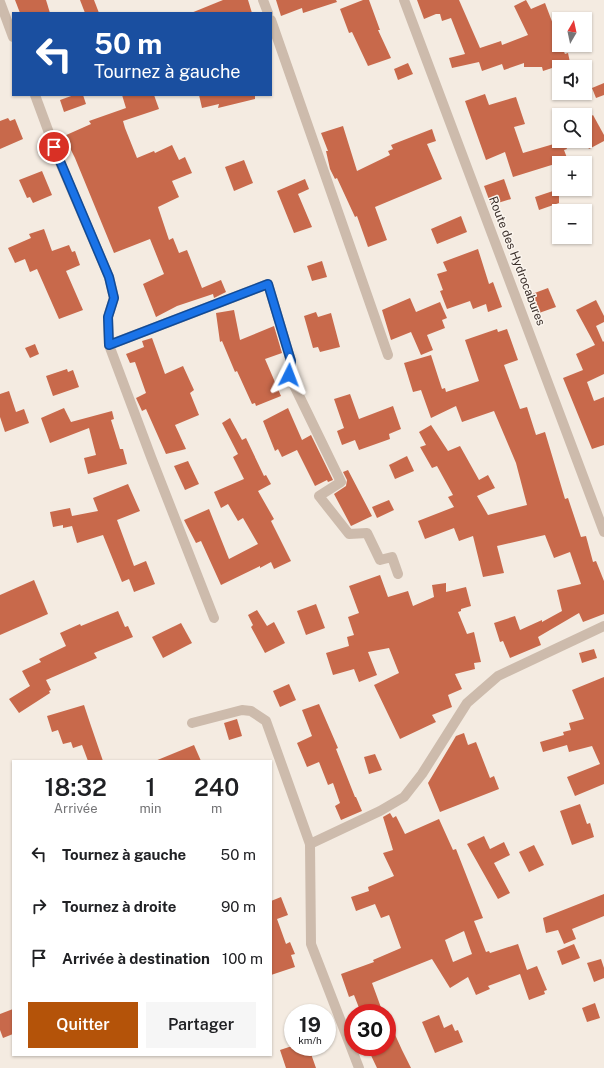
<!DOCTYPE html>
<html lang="fr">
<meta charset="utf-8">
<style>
:root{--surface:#fff;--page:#f6f6f6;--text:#202124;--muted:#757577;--accent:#b45309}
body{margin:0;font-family:"Public Sans",sans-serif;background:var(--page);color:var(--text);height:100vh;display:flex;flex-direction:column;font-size:15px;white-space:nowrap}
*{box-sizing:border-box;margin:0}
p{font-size:13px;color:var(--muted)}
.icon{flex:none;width:22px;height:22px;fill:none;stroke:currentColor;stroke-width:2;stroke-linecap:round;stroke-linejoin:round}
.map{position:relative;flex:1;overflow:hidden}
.panel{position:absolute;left:12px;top:760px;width:260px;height:296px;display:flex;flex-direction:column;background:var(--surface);border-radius:0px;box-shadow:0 1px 3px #0004}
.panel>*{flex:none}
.banner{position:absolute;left:12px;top:12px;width:260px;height:84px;border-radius:0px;box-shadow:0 1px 3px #0004;background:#1a4fa0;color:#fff;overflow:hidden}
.needle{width:26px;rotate:9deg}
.tools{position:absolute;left:552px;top:12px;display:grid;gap:8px}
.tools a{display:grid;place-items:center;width:40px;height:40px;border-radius:0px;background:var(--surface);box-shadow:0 1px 3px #0004;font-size:20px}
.speed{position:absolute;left:284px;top:1004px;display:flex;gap:8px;font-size:20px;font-weight:700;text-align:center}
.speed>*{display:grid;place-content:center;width:52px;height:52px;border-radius:50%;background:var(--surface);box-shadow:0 1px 3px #0004;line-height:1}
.speed small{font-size:10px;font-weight:400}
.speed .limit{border:6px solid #d22;background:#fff;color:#111}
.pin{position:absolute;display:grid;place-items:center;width:34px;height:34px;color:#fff;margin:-17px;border:2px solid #fff;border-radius:50%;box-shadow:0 1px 4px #0007}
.me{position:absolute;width:44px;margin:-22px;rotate:3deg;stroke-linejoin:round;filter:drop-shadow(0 0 3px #0008)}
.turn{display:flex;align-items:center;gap:14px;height:84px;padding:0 16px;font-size:18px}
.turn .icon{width:52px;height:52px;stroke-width:2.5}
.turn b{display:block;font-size:28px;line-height:34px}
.eta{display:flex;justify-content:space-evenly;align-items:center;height:68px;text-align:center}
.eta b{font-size:24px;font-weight:600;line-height:28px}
.button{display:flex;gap:8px;margin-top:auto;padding:8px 16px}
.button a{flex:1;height:46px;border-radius:0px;background:var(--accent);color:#fff;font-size:16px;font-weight:600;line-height:46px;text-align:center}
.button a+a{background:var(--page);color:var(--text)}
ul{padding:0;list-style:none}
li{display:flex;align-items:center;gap:12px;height:52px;padding:0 16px}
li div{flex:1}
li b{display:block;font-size:15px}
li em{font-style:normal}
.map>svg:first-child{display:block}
</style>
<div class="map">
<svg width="604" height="1068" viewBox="0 0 604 1068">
<rect width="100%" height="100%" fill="#f4ebe1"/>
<g fill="#c8694b" fill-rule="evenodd">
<polygon points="15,0 46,0 50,13 20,13"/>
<polygon points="80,0 94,0 99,13 85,13"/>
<polygon points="223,0 248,0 252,13 191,13"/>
<polygon points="276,0 336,0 337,2 303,13 302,8 281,16"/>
<polygon points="363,0 369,0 380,30 378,30 391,58 368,66 352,32 349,33 340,9"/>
<polygon points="417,0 459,0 480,48 501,41 502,45 528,35 514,6 526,0 531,9 545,3 559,40 559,45 561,45 565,54 568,53 571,67 558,66 543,71 542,67 524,67 524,63 504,70 502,64 482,71 479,62 452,68 449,58 465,54 451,18 442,21 440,14 436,14 424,19"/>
<polygon points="408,63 413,74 398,80 394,69"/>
<polygon points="604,83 604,95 596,98 592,88"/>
<polygon points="485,94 489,105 516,97 525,124 514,127 523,153 564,141 567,149 564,150 569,163 558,163 513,177 505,152 486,160 465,101"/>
<polygon points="74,95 83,95 86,104 64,112 60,100"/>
<polygon points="122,95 154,95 159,109 123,121 125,128 137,158 154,151 155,153 172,145 179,160 185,157 192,173 172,181 179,197 158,207 169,240 173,238 179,253 187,250 202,288 221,280 226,292 214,298 213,294 177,306 156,317 143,284 164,274 150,239 114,253 75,158 64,136 91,124 89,121 126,108"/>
<polygon points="199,95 255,95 255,99 218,108 219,104 202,108"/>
<polygon points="593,115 604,135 604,141 589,149 585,141 585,120"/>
<polygon points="8,118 10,121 15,119 23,139 0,149 0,121"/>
<polygon points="343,126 357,171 390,155 388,151 393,149 391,145 432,129 436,141 427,144 442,179 375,207 387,240 368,247 357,216 355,217 337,178 335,179 330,169 326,151 328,151 321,133"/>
<polygon points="244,160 253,183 234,191 225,167"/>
<polygon points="42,171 52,195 33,203 30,197 27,198 19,180"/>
<polygon points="305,179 309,189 298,194 312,227 294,233 277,191"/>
<polygon points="504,179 511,199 491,205 484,186"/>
<polygon points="559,189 559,203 539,210 535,197"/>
<polygon points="461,216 467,232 437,244 431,229"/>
<polygon points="44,229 52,251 69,245 72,252 75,251 80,265 66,271 83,310 59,319 37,269 30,272 25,259 15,263 8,248 31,238 29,234"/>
<polygon points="478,249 489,284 493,282 502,307 488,312 486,304 473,309 470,301 447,309 440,291 443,290 437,274 447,271 443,262"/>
<polygon points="322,261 327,277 312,281 307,266"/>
<polygon points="548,288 556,307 539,313 532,294"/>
<polygon points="410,298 416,312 440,302 447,318 442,320 445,328 427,335 433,350 421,355 411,332 391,340 382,310"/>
<polygon points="596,300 604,316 604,322 596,326 603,342 604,341 604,374 587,382 594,401 604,397 604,445 592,449 563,378 583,370 576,354 595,345 576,310"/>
<polygon points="234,310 240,340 274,326 282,353 265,359 281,396 256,406 255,403 252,404 237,371 235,372 222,341 220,342 216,313"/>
<polygon points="316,312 318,317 331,313 340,347 320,352 318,347 313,348 304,316"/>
<polygon points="497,329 498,332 507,329 518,360 504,365 520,409 527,407 536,435 545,432 565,499 568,498 581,537 586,536 593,562 596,561 604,581 604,614 583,622 579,613 538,637 541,645 510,658 503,641 500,642 494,623 515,616 520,630 542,620 542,622 562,611 557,590 581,584 570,552 554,558 545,535 497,546 504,573 483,577 473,536 459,541 454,528 425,539 418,521 454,507 448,497 453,495 437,466 432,468 420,447 426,445 419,432 431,425 448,451 460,446 479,480 488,475 495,488 477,496 488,515 527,505 516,463 494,411 462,422 456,406 431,418 421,390 413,392 404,363 431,355 442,389 445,388 446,392 479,381 465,340"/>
<polygon points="152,338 165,374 183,366 194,390 190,393 199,415 175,425 186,449 166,454 146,409 142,411 136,398 146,393 135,362 130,363 126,354 144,347 142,341"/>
<polygon points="35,344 39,354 30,358 25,348"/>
<polygon points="67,369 68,372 73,370 79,387 53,396 46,376"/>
<polygon points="9,391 16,412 24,409 29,423 5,432 0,417 0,394"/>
<polygon points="350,394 359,419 393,406 401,429 389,434 390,439 359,450 355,440 342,445 337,431 344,428 334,399"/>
<polygon points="64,408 71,422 112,411 114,419 111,420 120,449 123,449 127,464 88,474 84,458 96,455 89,428 50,443 41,418"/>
<polygon points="288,408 302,440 311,435 333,480 328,482 327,480 315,486 297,450 282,457 278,449 275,451 263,421"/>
<polygon points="230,418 242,440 246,438 264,476 266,475 271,484 258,491 274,519 271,521 291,561 274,569 271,562 260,568 260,566 221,585 201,541 196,543 184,520 209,509 229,559 258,544 243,518 238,521 228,504 221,508 214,492 244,479 233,457 238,454 222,423"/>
<polygon points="407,456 414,471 395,479 389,465"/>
<polygon points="188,461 199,484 185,490 174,466"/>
<polygon points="348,470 372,516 351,526 334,494 346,486 347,480 343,472"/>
<polygon points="128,484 140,511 117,520 134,566 146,561 155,584 134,592 129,579 122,582 103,535 77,543 72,526 63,528 63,525 53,527 50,512 70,508 72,516 98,511 93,498"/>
<polygon points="389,500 394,510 377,518 372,507"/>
<polygon points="380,575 388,597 408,591 413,606 434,597 432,585 446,583 446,592 466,587 471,606 461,609 461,611 458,612 467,634 474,632 481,662 474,663 475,669 455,674 462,689 448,695 452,707 432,715 436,722 400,739 374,685 399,673 389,648 368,652 377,675 359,682 354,669 333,675 326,653 349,646 347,637 354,635 348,617 359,613 349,586"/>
<polygon points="34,580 48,614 0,635 0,595"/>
<polygon points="316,604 325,628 306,635 297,611"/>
<polygon points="257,610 267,626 274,622 285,643 265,653 251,627 253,625 248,615"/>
<polygon points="118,611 125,627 128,626 133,637 94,653 97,658 46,680 51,690 49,691 50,693 19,713 9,699 30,686 22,671 41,662 39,659 66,646 60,633 80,624 81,626"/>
<polygon points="181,623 192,643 163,658 152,637"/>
<polygon points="594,649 597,658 582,663 579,653"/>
<polygon points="604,677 604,784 575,796 567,777 600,764 592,746 569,752 567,745 543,752 540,742 564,735 563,732 571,730 569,723 584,719 572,690"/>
<polygon points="289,684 296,700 280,707 273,691"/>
<polygon points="319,704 338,748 336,749 355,797 356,797 362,811 341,820 335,806 340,803 333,783 328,785 319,762 307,767 297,743 312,736 302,710"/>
<polygon points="84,705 91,726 103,761 88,761 82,745 73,748 71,742 63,744 58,730 52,732 47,716"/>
<polygon points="237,719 242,736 229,740 224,723"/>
<polygon points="464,733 468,745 476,742 490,778 494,776 499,789 440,812 428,783 456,736"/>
<polygon points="194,745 201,761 155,761"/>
<polygon points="375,754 382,770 369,774 364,757"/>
<polygon points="580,804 587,824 590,823 594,837 572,845 560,811"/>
<path d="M390,813L393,818L396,816L405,834L439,819L453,850L456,849L483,918L474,921L486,952L489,951L490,953L518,944L527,970L537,966L547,990L544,991L545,994L529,1000L520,974L488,986L490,989L476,995L468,977L450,988L432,959L372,983L383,1013H361L354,995L349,997L341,974L374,962L373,960L401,948L389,915L381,918L375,904L356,911L351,897L369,891L368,887L394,876L383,853L393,850L383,817ZM464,931L472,954L453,962L445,940Z"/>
<polygon points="484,836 490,849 504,842 510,855 494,863 510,893 498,899 467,844"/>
<polygon points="534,845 544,865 529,872 519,852"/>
<polygon points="604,894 604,916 572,929 576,939 564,944 558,930 546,933 543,918"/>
<polygon points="281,897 288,915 277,919 286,944 290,942 295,954 291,955 295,967 271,975 271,901"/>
<polygon points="574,944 580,958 562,965 557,951"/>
<polygon points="601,959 604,968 604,978 594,982 587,963"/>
<polygon points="595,1003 600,1018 587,1022 582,1008"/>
<polygon points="13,1009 13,1034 3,1038 0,1030 0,1014"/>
<polygon points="439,1015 444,1028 452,1024 455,1031 458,1030 463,1042 435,1053 422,1022"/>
<polygon points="387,1017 402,1050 411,1068 377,1068 367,1047 387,1047"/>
<polygon points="289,1047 304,1047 306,1052 310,1051 316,1068 286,1068 280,1050"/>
</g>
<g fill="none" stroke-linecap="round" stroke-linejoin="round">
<g stroke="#cdbbac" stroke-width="10">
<polyline points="263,0 268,13"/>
<polyline points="404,0 604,532"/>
<polyline points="0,2 13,37"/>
<polyline points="271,20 388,355"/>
<polyline points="35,95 59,160 109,277 114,298 108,317 109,345 151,457 214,618"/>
<polyline points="109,345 268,284 291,361 289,375 341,482 319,496 349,534 367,533 380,560 392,557 398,574"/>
<polyline points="192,723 242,710 251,711 266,721 310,844 311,944 359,1068"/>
<polyline points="310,844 380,811 404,797 422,774 467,703 498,676 604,626"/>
</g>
</g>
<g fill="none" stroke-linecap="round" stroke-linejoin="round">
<g stroke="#114b97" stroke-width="10">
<polyline id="route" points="54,147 109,277 114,298 108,317 109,345 268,284 291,361 289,375"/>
</g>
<use href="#route" stroke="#1a73e8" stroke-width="7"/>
</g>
<g text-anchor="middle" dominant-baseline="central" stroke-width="3" stroke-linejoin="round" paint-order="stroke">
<g font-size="12" fill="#3b302b" stroke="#fbf5ee">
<text transform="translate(517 261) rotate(69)">Route des Hydrocabures</text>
</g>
</g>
</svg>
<div class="tools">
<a><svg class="needle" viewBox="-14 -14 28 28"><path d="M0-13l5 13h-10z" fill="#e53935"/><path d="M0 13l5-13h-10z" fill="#757577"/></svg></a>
<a><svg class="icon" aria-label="sound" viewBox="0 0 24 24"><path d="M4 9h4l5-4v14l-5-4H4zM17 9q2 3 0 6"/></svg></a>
<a><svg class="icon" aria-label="search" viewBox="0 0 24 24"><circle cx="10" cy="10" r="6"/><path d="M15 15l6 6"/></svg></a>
<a>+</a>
<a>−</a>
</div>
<div class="speed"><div>19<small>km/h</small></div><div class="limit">30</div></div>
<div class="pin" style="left:54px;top:147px;background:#d93025"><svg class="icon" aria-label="arrive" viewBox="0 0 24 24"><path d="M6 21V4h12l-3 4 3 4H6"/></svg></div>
<svg class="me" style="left:289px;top:375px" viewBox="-20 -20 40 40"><path d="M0-17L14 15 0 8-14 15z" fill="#1a73e8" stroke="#fff" stroke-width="4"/></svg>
<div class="banner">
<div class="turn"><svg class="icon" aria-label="left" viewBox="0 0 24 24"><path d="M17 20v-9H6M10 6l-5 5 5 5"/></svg><div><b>50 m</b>Tournez à gauche</div></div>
</div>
<section class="panel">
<div class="eta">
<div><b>18:32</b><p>Arrivée</p></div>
<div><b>1</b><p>min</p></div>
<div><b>240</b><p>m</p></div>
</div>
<ul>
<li><svg class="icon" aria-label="left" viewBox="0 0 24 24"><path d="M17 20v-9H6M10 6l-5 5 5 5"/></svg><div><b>Tournez à gauche</b></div><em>50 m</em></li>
<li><svg class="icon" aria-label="right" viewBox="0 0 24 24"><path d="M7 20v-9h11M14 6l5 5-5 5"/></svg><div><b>Tournez à droite</b></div><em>90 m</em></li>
<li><svg class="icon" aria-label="arrive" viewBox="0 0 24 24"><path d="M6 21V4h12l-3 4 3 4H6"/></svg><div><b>Arrivée à destination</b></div><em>100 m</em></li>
</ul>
<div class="button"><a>Quitter</a><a>Partager</a></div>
</section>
</div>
